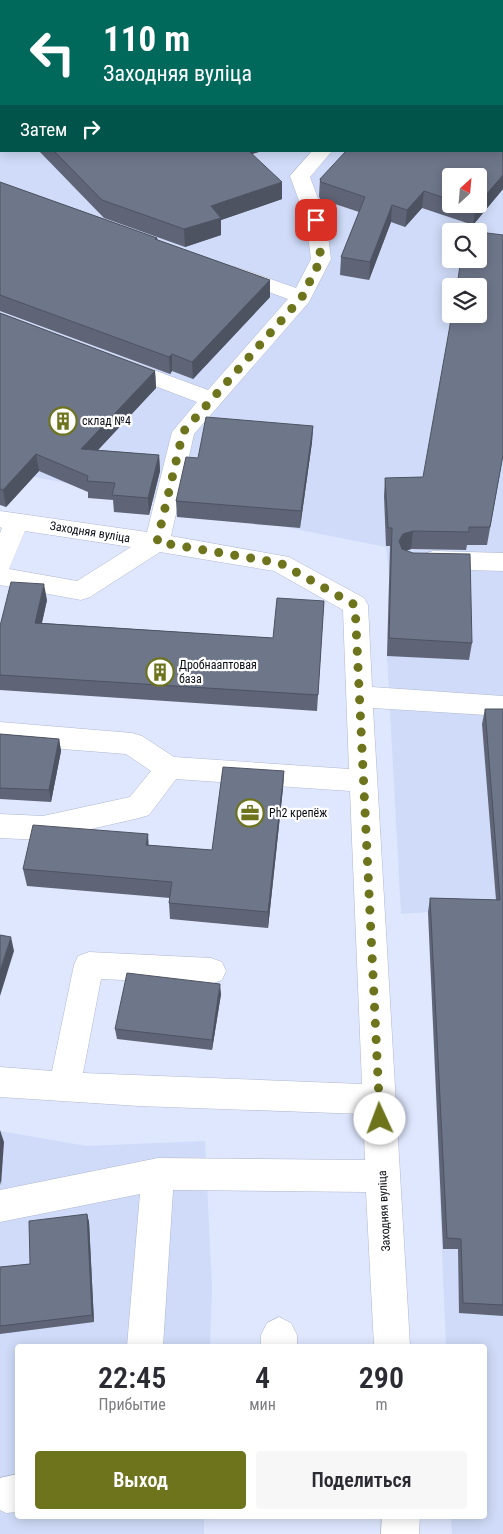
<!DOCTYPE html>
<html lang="ru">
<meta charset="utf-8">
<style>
:root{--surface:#fff;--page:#f7f7f7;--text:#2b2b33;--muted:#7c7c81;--accent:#6d741c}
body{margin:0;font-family:"Roboto Condensed",sans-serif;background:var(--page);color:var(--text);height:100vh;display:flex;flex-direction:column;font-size:19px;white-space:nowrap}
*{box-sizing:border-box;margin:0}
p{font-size:16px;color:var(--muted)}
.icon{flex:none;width:28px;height:28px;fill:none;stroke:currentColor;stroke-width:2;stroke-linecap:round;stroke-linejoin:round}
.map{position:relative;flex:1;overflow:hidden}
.details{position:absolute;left:15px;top:1344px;width:472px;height:175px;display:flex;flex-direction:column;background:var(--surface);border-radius:5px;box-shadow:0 2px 12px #0003}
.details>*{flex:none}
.top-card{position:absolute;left:0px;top:0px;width:504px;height:152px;box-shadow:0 2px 12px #0003;background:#00695c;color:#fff;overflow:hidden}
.needle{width:32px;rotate:26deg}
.fabs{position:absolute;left:442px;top:168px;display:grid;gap:10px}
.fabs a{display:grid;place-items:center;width:45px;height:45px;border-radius:5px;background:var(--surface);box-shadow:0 2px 12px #0003;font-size:25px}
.pin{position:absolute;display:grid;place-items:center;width:42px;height:42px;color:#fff;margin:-21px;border-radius:10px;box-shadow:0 2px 8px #0006}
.me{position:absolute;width:55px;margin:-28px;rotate:358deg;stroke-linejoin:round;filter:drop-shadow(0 0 4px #0008)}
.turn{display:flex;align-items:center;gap:18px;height:105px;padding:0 20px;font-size:22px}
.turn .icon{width:65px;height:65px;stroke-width:2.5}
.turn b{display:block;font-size:35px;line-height:42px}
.then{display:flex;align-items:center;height:48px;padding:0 20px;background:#0003;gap:10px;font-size:19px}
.eta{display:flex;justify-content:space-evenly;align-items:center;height:85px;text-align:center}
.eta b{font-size:30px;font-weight:600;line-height:35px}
.cta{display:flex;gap:10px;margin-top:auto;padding:10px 20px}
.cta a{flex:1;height:58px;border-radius:5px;background:var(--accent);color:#fff;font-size:20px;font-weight:600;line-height:58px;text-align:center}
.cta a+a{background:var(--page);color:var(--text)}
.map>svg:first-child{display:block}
</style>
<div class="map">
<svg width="503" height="1534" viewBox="0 0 503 1534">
<rect width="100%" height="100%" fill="#dee7fe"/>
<g fill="#cfdbf8" fill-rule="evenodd">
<path d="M0,0H503V1534H452L451,1516H485V1346H446L428,912L401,914L387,656L389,574L386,547L0,470ZM1,1H502V151H1ZM451,176H479V204H451ZM451,231H479V259H451ZM451,286H479V314H451Z"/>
<polygon points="0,1131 87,1146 205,1141 212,1287 210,1346 18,1346 18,1516 204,1516 204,1534 0,1534"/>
</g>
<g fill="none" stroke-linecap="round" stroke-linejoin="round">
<g stroke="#afb8cd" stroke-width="1">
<g id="minor">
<path d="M312,151H332L310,177L326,220L331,259L309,302L194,434L171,536L289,557L364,598L368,605L372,687L503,696V716L373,708L410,1346H374L366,1192L173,1190L163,1346H127L140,1194L0,1222V1190L158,1158L365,1160L363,1114L139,1106L0,1097V1067L52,1071L74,965L78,956L89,952L211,958L222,962L226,971L222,980L211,984L101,979L83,1073L362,1084L350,791L176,779L149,815L139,818L43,840L0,838V814L43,816L130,797L151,771L126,754L0,744V722L132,733L142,736L174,757L349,769L343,610L274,571L160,552L90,597L81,600L0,585V533L2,528L0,527V511L147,532L172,432L197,402L113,370L110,365L113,360L121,358L208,390L288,299L228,277L225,273L228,269L235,267L242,269L296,288L311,259L306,220L290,176ZM25,531L131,547L77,581L9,569Z"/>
<polygon points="433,551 503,553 503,571 433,569 424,566 421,560 424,554"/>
<polygon points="279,1317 291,1323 297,1335 297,1346 261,1346 261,1335 267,1323"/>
<polygon points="18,1474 18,1512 6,1513 0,1510 0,1478"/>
<polygon points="382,1516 420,1516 419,1534 381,1534"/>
</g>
</g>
<use href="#minor" fill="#fff" fill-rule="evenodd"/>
</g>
<g fill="#5f6577" fill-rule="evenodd">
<polygon points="0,0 114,0 113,1 1,1 1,57 0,59"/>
<polygon points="167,0 185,0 184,1 172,1"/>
<path d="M502,14H503V189L473,225L422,208L405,227L391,222L369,280L340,275L341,257L359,212L320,199L319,196L320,179L502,151ZM451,176L479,204H451Z"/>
<polygon points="39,151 262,151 252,154 282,199 221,220 221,235 185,247 104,218"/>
<polygon points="0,182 157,238 158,240 270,280 270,297 193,379 172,371 170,374 0,311"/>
<polygon points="0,313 155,371 156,388 98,450 159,455 160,471 149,515 114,512 113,500 88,498 88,492 39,471 6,507 0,505"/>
<polygon points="313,426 312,442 300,528 177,517 176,501 198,458"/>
<polygon points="503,456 487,545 467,545 466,550 411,549 406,551 472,643 469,660 387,656 390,546 386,546 384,496 385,478 423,477"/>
<polygon points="47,600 42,623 273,638 324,601 317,711 0,690 0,626"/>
<polygon points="485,709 503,709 503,1316 459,1313 458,1249 443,1249 428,912 430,898 496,900 482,724"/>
<polygon points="0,734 59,739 61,751 51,802 0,799"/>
<polygon points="284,771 283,788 268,928 170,919 169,903 170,898 27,886 23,869 148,845 212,850"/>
<polygon points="221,994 212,1050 117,1039 115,1029"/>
<polygon points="87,1214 89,1222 94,1322 0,1334 0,1267 30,1264"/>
</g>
<g fill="#4d5361">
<polygon points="421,0 465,0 462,1 418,1"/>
<polygon points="1,35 1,57 0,59 0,38"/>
<polygon points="238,151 262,151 238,158"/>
<polygon points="503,175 503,189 473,225 476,207"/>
<polygon points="282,182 282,199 221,220 221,235 185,247 184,229 211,206"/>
<polygon points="424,191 422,208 405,227 407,210"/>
<polygon points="392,205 391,222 369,280 370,262"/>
<polygon points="270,280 270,297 193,379 192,362"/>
<polygon points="172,354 172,371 170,374 169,357"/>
<polygon points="155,371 156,388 83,466 81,449"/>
<polygon points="313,426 312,442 300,528 301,511"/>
<polygon points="36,454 39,471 6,507 3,490"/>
<polygon points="159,455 160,471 149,515 148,498"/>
<polygon points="413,531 411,549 401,552 399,541 403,534"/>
<polygon points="44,584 47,600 38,639 35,623"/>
<polygon points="59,739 61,751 51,802 49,790"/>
<polygon points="284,771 283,788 268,928 268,912"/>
<polygon points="148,834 149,851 146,845"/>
<polygon points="11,937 14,951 0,996 0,971"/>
<polygon points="220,984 221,994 212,1050 212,1040"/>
<polygon points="0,1130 4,1142 1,1185 0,1181"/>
<polygon points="87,1214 89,1222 94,1322 92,1315"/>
</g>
<g fill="#6e768a" stroke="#4d5361">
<polygon points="0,0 31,0 30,1 1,1 1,35 0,38"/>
<polygon points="273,0 421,0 418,1 270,1"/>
<polygon points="502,27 503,27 502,80"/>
<polygon points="502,84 503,175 479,203 479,176 451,176 451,200 424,191 407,210 392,205 370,262 341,257 365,197 321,182 320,179 346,151 502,151"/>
<polygon points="54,151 249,151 282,182 211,206 221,218 184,229 102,200"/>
<polygon points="0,182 157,238 155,239 270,280 192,362 172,354 169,357 0,295"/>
<polygon points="464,204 478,204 476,207"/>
<polygon points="479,232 503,235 503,455 490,527 469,527 469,532 413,531 403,534 399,541 402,549 413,553 470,554 472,643 389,638 392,528 388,528 385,478 423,477 452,314 479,314 479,286 457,286 461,259 479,259"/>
<polygon points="0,313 155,371 81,449 159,455 148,498 112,495 115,483 87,481 88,476 36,454 3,490 0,489"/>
<polygon points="206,417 313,426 301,511 176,501 186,457 198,458"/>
<polygon points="11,582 44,584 35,623 273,638 277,598 324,601 318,695 0,675 0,626"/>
<polygon points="485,709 503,709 503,1305 463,1303 461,1239 447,1238 430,898 500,900"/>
<polygon points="0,734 59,739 49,790 0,788"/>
<polygon points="223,767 284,771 268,912 169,903 172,882 23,869 33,825 148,834 146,845 212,850"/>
<polygon points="0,935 11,937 0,971"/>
<polygon points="127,973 220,984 212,1040 115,1029"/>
<polygon points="87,1214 92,1315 0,1326 0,1267 30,1264 29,1221"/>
</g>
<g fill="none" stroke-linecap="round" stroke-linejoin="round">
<polyline stroke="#6d741c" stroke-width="9" stroke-dasharray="0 16.2" points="316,220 321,259 302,297 183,432 157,542 280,563 355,605 380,1119"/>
</g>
<defs>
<g id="building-ring" transform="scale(1.4375)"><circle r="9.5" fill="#fff" stroke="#6d741c" stroke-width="1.5"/><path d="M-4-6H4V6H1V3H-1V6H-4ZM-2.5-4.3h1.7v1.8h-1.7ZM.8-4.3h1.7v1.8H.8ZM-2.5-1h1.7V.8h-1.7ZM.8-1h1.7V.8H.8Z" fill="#6d741c"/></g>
<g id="office-ring" transform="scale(1.4375)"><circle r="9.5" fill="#fff" stroke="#6d741c" stroke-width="1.5"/><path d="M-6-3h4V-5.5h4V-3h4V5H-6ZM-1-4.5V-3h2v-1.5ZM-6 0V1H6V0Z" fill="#6d741c"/></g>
</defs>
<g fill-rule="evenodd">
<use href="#building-ring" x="63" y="421"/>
<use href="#building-ring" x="160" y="672"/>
<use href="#office-ring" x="250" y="813"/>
</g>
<g text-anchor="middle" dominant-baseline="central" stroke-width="4.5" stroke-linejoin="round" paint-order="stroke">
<g font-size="12" fill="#0a0c14" stroke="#fff" text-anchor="start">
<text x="82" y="421">склад №4</text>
<text x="179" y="665">Дробнааптовая<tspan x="179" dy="14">база</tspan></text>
<text x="269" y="813">Ph2 крепёж</text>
</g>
<g font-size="12" fill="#0a0c14" stroke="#fff">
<text transform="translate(90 532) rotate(9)">Заходняя вуліца</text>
<text transform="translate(384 1211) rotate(-93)">Заходняя вуліца</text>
</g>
</g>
</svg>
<div class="fabs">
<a><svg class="needle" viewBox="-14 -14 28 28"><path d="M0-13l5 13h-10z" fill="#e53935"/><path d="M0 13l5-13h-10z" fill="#7c7c81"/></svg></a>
<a><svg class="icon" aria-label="search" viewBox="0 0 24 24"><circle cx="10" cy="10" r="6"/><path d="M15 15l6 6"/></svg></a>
<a><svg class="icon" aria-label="layers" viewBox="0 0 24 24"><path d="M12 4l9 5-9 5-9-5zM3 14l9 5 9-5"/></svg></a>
</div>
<div class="pin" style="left:316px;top:220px;background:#d93025"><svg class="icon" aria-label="arrive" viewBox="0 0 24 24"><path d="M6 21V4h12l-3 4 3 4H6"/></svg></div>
<svg class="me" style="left:380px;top:1119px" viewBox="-20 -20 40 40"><circle r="19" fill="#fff"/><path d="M0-13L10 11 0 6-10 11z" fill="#6d741c"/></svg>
<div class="top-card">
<div class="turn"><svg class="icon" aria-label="left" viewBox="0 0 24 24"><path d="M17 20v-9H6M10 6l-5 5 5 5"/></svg><div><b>110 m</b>Заходняя вуліца</div></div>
<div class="then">Затем<svg class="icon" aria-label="right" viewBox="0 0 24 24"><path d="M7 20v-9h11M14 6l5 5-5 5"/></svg></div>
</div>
<section class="details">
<div class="eta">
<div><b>22:45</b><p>Прибытие</p></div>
<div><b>4</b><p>мин</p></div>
<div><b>290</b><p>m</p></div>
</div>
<div class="cta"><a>Выход</a><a>Поделиться</a></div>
</section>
</div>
